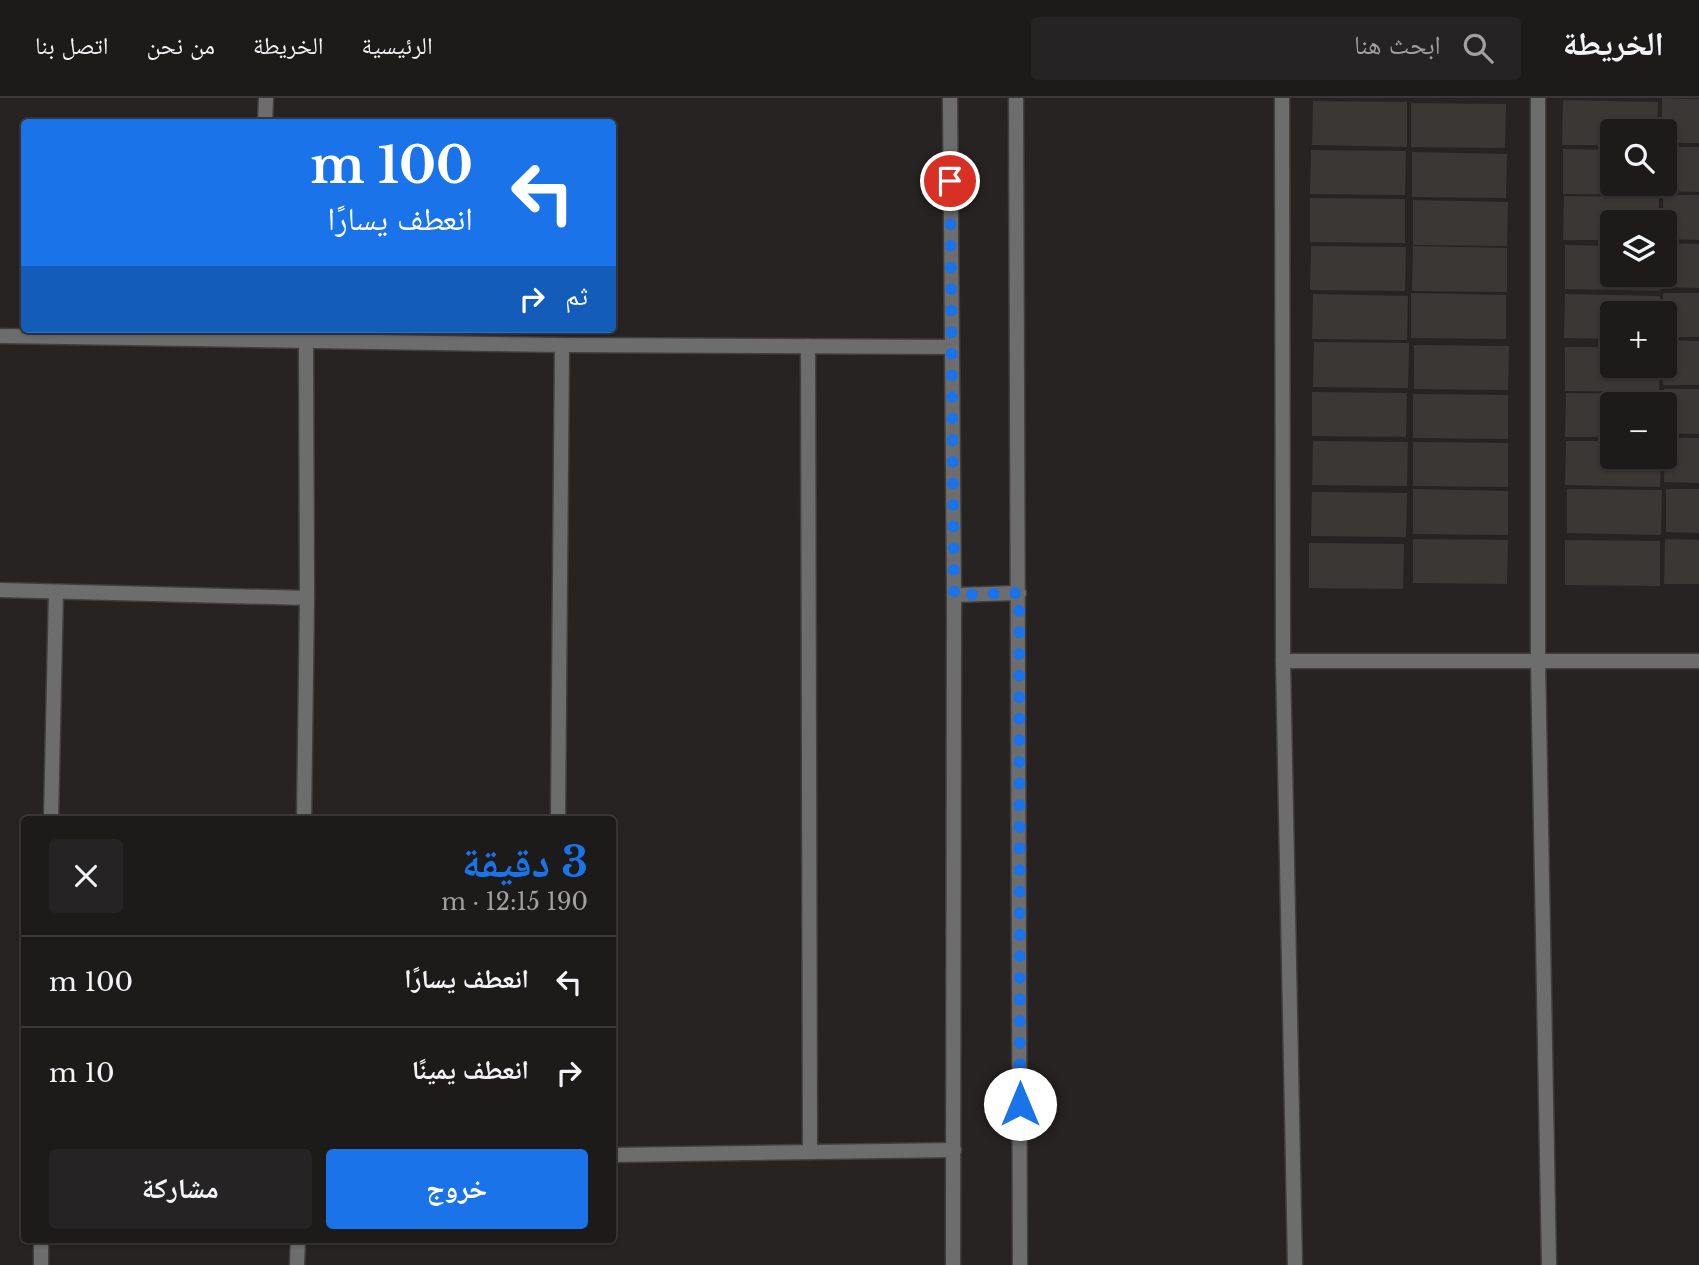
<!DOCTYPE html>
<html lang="ar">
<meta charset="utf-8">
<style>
:root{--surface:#1d1a1a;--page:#252323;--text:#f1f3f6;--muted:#a0a1a2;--line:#3b3839;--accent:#1a73e8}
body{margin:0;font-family:"Libre Baskerville","Noto Naskh Arabic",serif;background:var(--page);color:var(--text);direction:rtl;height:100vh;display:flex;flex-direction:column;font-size:26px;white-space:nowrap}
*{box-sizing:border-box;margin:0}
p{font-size:23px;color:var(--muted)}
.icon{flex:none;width:38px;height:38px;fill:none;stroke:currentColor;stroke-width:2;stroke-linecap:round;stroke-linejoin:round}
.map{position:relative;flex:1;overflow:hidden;direction:ltr}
.sheet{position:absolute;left:21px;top:718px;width:595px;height:427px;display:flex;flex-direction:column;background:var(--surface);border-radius:7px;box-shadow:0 2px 5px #0004,0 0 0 2px var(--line);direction:rtl}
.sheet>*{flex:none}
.top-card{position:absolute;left:21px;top:21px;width:595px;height:214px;border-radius:7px;box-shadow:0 2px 5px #0004,0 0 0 2px var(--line);direction:rtl;background:#1a73e8;color:#fff;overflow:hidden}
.tools{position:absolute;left:1600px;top:21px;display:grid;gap:14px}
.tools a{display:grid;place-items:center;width:77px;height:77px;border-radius:7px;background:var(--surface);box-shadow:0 2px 5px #0004,0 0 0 2px var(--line);font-size:35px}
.pin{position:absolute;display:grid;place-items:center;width:60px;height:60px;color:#fff;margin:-30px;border:4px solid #fff;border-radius:50%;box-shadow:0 2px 7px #0007}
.me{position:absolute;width:77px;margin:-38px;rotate:0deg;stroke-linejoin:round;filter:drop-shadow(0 0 5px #0008)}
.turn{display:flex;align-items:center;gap:24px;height:147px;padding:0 28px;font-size:32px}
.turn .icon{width:91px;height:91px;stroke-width:2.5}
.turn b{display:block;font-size:49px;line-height:60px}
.then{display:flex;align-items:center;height:66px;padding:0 28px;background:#0003;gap:14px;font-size:26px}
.round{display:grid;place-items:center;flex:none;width:74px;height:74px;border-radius:7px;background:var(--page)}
.overview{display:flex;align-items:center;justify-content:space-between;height:119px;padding:0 28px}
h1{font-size:42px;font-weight:700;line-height:52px;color:var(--accent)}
.action{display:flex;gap:14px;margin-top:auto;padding:14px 28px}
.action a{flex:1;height:80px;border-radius:7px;background:var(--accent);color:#fff;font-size:28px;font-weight:700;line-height:80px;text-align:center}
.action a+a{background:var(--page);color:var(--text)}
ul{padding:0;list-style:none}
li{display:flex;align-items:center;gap:21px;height:91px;padding:0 28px;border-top:2px solid var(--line)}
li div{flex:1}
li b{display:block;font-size:26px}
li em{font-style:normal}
header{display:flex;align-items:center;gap:42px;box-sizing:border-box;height:98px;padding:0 35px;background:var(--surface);border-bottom:2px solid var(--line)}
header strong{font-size:33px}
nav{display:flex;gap:38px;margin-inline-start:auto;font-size:24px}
.search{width:490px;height:63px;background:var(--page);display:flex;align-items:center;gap:18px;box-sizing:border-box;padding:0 24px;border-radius:7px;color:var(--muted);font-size:26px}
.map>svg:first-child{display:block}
</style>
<header>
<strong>الخريطة</strong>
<div class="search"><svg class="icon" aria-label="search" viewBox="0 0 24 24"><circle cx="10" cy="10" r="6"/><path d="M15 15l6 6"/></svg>ابحث هنا</div>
<nav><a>الرئيسية</a><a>الخريطة</a><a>من نحن</a><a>اتصل بنا</a></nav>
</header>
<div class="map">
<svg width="1699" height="1167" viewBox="0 0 1699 1167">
<rect width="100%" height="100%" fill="#272323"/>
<g fill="#3b3735">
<polygon points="1662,0 1699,1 1699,45 1664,45 1664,33 1662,33"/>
<polygon points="1563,2 1658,4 1657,33 1612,33 1612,47 1562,47"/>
<polygon points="1313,3 1407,4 1407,49 1312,47"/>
<polygon points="1411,5 1506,6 1505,50 1411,49"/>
<polygon points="1664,49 1699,49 1699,94 1662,93 1662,86 1664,86"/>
<polygon points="1563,51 1612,52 1612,86 1658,86 1658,97 1563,96"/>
<polygon points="1311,52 1406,53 1405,97 1310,96"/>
<polygon points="1412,54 1507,56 1506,100 1412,99"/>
<polygon points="1663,97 1699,97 1699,142 1664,141"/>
<polygon points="1564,98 1659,99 1658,124 1612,124 1612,142 1563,142"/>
<polygon points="1310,100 1405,101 1405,145 1310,144"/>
<polygon points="1413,102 1508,104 1507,148 1413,147"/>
<polygon points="1664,145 1699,146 1699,190 1663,189"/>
<polygon points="1565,147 1612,148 1612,177 1660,177 1660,193 1565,191"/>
<polygon points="1311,148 1406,149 1405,193 1310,192"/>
<polygon points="1413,148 1507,150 1507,194 1412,193"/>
<polygon points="1411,195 1506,197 1506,241 1411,240"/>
<polygon points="1663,195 1699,195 1699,239 1664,239"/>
<polygon points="1313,196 1408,198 1407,242 1312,241"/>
<polygon points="1565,196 1660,198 1659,215 1612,215 1612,241 1564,240"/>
<polygon points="1664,242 1699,243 1699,287 1663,287"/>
<polygon points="1314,244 1409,245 1408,290 1313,289"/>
<polygon points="1414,247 1509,248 1508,292 1414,291"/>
<polygon points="1565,249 1612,249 1612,268 1660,268 1659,294 1565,293"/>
<polygon points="1664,291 1699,291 1699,336 1664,335"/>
<polygon points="1312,294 1407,295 1406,339 1312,338"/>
<polygon points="1566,295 1660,296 1660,306 1612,306 1612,339 1565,339"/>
<polygon points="1413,296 1508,297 1508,341 1413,340"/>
<polygon points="1665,340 1699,340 1699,385 1664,384"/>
<polygon points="1313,343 1408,344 1407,388 1312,387"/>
<polygon points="1566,343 1612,343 1612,359 1661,359 1660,389 1565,387"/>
<polygon points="1413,344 1508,345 1508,389 1413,388"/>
<polygon points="1413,391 1508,393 1508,437 1413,436"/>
<polygon points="1567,391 1662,392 1661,437 1567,435"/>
<polygon points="1666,391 1699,391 1699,435 1666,434"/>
<polygon points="1312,394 1407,395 1406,439 1311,438"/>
<polygon points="1413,441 1508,442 1507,486 1413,485"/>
<polygon points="1665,441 1699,442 1699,486 1664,486"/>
<polygon points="1565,442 1660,443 1660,488 1565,487"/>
<polygon points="1309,445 1404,446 1403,491 1309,490"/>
</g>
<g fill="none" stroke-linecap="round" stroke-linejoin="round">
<g stroke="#423e3e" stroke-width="17">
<g id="minor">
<polyline points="1282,0 1283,563 1295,1167"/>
<polyline points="1538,0 1538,562 1549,1167"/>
<polyline points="265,24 266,0"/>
<polyline points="0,238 562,247 951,249"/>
<polyline points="808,248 810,1054"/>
<polyline points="0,492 307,500"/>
<polyline points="1283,563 1699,563"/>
<polyline points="51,721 56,494"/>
<polyline points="304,721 307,500 306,243"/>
<polyline points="558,721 562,247"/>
<polyline points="612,1057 954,1052"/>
<polyline points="41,1167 41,1141"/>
<polyline points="297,1167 298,1141"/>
</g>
</g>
<g stroke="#423e3e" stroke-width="17">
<g id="tertiary">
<polyline points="950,0 954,497 953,1167"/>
<polyline points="1016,0 1020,1167"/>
<polyline points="954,497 1019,495"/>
</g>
</g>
<use href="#minor" stroke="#6e6d6e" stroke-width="14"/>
<use href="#tertiary" stroke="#6e6d6e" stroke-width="14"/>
</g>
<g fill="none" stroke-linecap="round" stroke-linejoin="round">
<polyline stroke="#1a73e8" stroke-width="12" stroke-dasharray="0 21.6" points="950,83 954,497 1019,495 1020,1006"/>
</g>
</svg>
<div class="tools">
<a><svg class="icon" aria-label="search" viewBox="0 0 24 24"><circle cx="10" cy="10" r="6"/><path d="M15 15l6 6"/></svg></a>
<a><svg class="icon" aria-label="layers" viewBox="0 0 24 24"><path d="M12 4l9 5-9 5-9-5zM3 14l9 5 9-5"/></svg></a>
<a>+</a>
<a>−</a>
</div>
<div class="pin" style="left:950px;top:83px;background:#d93025"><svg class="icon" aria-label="arrive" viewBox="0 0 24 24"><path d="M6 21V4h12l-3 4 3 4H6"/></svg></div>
<svg class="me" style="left:1020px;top:1006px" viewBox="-20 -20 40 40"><circle r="19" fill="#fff"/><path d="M0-13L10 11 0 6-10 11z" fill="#1a73e8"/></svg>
<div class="top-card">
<div class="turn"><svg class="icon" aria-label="left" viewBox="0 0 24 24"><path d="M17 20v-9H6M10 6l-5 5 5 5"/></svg><div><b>100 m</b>انعطف يسارًا</div></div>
<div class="then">ثم<svg class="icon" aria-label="right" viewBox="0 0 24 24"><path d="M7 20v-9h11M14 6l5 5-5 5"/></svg></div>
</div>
<section class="sheet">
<div class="overview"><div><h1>3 دقيقة</h1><p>190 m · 12:15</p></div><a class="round"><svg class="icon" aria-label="close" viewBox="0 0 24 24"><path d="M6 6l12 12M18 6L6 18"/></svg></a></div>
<ul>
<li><svg class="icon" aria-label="left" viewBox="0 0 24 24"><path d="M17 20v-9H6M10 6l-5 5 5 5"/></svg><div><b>انعطف يسارًا</b></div><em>100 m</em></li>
<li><svg class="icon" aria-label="right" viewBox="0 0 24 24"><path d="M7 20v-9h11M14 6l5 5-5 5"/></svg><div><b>انعطف يمينًا</b></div><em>10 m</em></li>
</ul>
<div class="action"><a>خروج</a><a>مشاركة</a></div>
</section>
</div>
